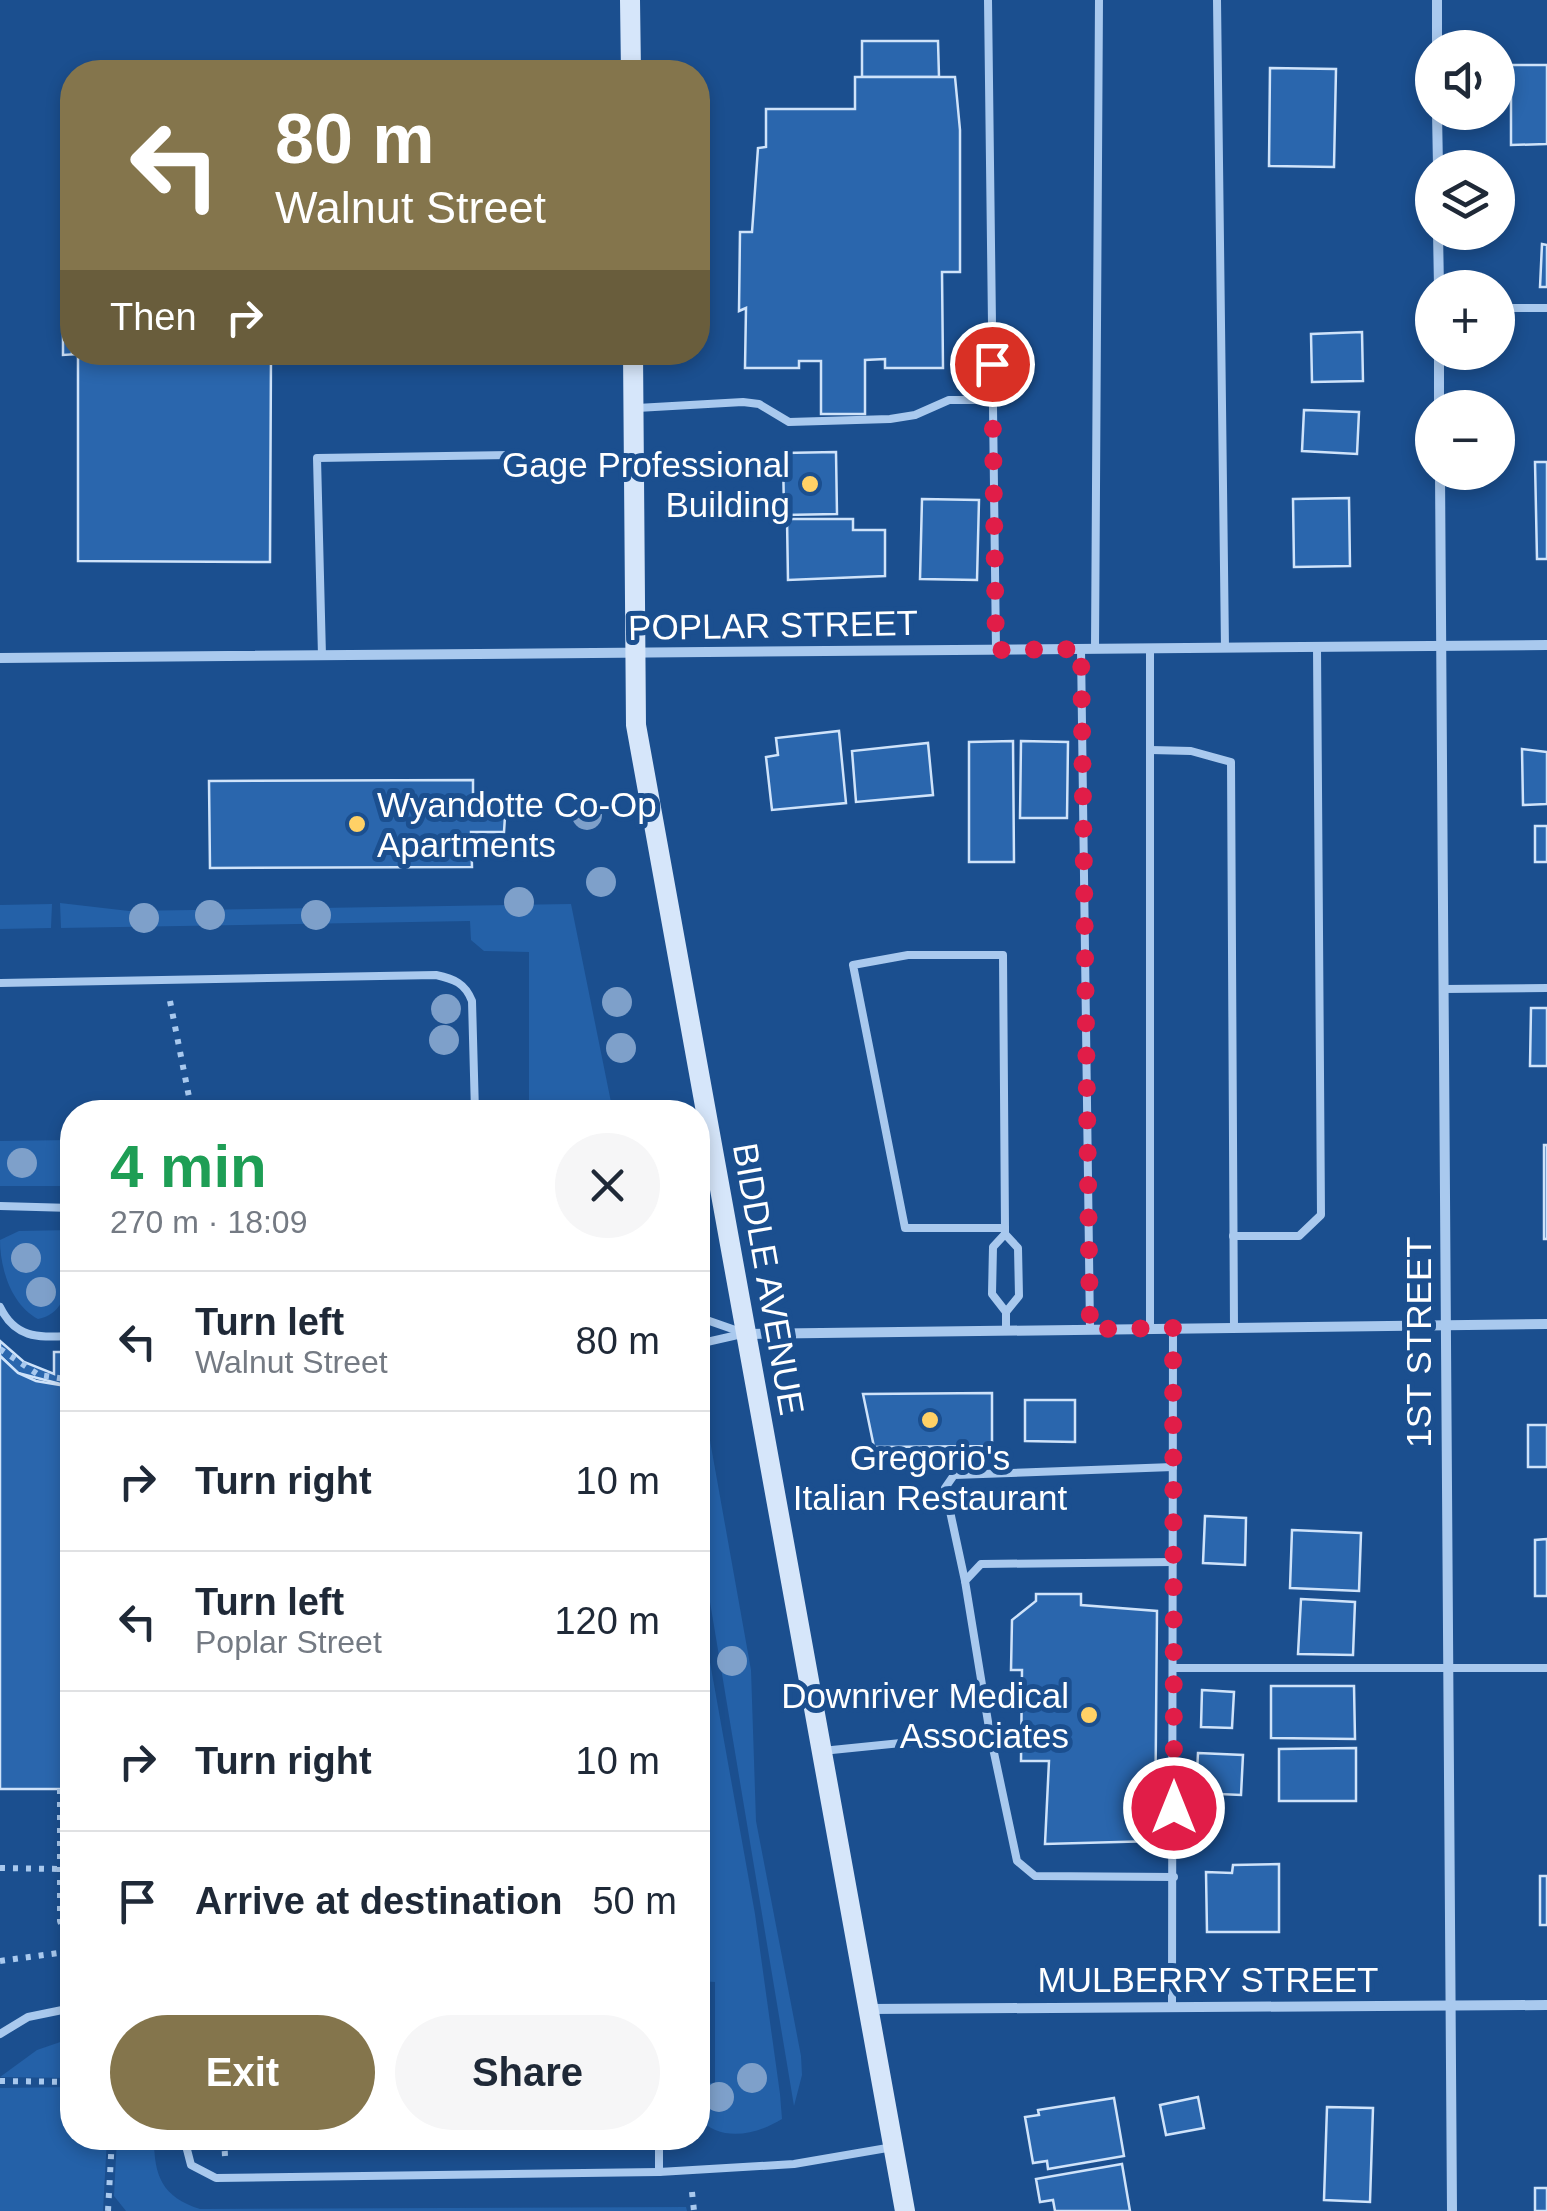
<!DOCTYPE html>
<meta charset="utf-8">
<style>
:root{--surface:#fff;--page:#f6f6f7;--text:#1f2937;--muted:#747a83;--line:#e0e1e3;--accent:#84754c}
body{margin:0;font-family:Arial,sans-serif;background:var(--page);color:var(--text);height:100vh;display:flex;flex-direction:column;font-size:38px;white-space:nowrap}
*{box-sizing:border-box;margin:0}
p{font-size:32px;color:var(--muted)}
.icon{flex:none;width:55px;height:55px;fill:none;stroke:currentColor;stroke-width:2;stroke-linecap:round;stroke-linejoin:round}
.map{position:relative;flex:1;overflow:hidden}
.side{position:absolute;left:60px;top:1100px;width:650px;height:1050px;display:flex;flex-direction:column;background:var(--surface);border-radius:40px;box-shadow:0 5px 15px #0003}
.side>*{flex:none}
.guide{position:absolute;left:60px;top:60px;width:650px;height:305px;border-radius:40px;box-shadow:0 5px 15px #0003;background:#84754c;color:#fff;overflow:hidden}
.fabs{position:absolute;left:1415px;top:30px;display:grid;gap:20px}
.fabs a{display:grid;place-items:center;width:100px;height:100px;border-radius:50%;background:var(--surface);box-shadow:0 5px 15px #0003;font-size:50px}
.pin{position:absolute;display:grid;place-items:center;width:85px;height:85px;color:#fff;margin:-42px;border:5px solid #fff;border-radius:50%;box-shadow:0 2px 10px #0007}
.me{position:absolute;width:110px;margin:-55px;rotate:0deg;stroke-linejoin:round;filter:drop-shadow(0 0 8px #0008)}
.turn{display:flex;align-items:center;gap:35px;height:210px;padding:0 50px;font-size:45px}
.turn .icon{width:130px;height:130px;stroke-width:2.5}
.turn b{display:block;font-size:70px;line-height:85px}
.then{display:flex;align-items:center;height:95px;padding:0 50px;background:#0003;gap:20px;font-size:38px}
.round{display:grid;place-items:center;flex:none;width:105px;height:105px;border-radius:52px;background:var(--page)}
.overview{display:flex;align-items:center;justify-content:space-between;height:170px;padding:0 50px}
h1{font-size:60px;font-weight:700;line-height:75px;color:#1e9e55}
.button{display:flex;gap:20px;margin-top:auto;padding:20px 50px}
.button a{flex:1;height:115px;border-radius:60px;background:var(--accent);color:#fff;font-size:40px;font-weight:700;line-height:115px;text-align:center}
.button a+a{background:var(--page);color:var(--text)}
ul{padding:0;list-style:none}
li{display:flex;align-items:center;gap:30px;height:140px;padding:0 50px;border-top:2px solid var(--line)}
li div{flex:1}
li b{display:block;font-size:38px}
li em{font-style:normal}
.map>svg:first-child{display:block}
</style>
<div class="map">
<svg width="1547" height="2211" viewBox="0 0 1547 2211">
<rect width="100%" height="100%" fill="#1b4f8f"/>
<g fill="#2461a8">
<polygon points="60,903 129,911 571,904 613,1112 529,1112 529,952 484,951 471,940 470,921 61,928"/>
<polygon points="52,904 51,928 0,929 0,905"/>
<polygon points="72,1140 72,1186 0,1186 0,1141"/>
<path d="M72,1230C73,1258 74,1313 38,1319C11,1305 0,1268 0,1240L19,1231Z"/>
<polygon points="698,1396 704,1407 751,1670 756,1821 801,2056 802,2075 794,2106 698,1530"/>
<path d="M698,1595L755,1914L780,2094L782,2119C756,2135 720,2143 698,2117V2083H715V1982L698,1981Z"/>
<polygon points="72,2038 72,2078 0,2077 37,2050"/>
<polygon points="72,2087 72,2138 107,2138 103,2211 0,2211 0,2088"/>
<path d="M117,2138H154C154,2176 162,2197 200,2209L686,2207L687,2211H126L114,2196Z"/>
</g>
<g fill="#2a66ad" stroke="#cfe3fa" stroke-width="2.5">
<polygon points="862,41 938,41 939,77 862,77"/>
<polygon points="1511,65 1547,65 1547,144 1511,145"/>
<polygon points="1270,68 1336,69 1334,167 1269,166"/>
<polygon points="855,77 955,77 960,130 960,272 942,272 943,368 885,368 885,359 865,360 865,414 821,414 821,361 799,361 799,368 745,368 746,308 739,311 740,232 752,232 758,148 766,147 766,109 855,109"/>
<polygon points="1542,244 1547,245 1547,287 1540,287"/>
<polygon points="63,288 72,288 72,352 271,352 270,562 78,561 78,354 63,355"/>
<polygon points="1362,332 1363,381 1312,382 1311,334"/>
<polygon points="1304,410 1359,412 1357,454 1302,451"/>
<polygon points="836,452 837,514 784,515 783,453"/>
<polygon points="1535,462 1547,462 1547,559 1537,559"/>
<polygon points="1349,498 1350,566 1294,567 1293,499"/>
<polygon points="922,499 979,500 977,580 920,579"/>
<polygon points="787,519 853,519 853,530 885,530 885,576 788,580"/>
<polygon points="839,731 846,803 772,810 766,757 778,755 776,738"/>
<polygon points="1013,741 1014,862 969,862 969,742"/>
<polygon points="1021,741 1068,742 1067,818 1020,818"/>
<polygon points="928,743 933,795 856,802 852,751"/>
<polygon points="1522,749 1547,752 1547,804 1523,805"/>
<polygon points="473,780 473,816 505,816 504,832 471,832 472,867 210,868 209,781"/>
<rect x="1535" y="826" width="12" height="36"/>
<polygon points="1531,1008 1547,1008 1547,1066 1530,1066"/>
<rect x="1544" y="1145" width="3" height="94"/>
<polygon points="0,1341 24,1362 54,1374 54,1352 72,1352 72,1387 18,1373 0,1356"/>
<polygon points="0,1356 18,1373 36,1381 72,1387 72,1770 64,1770 64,1789 0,1789"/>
<polygon points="992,1393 992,1446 874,1447 863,1394"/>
<polygon points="1025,1400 1075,1400 1075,1442 1025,1441"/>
<rect x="1528" y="1425" width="19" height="42"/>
<polygon points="1205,1516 1246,1518 1245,1565 1203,1563"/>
<polygon points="1292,1530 1361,1533 1359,1591 1290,1588"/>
<polygon points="1547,1539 1547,1596 1535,1596 1535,1540"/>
<polygon points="1036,1594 1081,1594 1081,1605 1157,1611 1155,1841 1045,1844 1049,1761 1021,1761 1022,1670 1011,1670 1012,1620 1036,1601"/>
<polygon points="1301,1599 1355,1602 1353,1655 1298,1654"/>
<polygon points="1271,1686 1354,1686 1355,1739 1271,1738"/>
<polygon points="1202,1690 1234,1692 1232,1728 1201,1727"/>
<polygon points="1356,1748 1356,1801 1279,1801 1279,1749"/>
<polygon points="1198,1753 1243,1755 1241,1795 1196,1793"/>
<polygon points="1279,1864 1279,1932 1207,1932 1206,1872 1232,1873 1233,1865"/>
<rect x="1540" y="1876" width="7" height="49"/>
<polygon points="1198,2097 1204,2128 1166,2135 1160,2105"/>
<polygon points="1114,2098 1124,2156 1048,2169 1047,2161 1033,2163 1025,2117 1039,2115 1038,2110"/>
<polygon points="1327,2107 1373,2108 1370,2202 1324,2200"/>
<polygon points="1122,2164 1130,2211 1055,2211 1053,2200 1040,2202 1036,2179"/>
<rect x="1535" y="2188" width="12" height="23"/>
</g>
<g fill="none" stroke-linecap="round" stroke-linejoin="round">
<g stroke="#a9c9ee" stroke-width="6" stroke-dasharray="5 8" stroke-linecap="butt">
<polyline points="170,1001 192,1112"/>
<polyline points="0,1349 39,1375 72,1380"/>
<polyline points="60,1789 60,1921 70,1950 66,1952"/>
<polyline points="0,1868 60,1869"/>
<polyline points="0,1961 66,1952 72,1964"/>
<polyline points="0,2081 72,2082"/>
<polyline points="224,2138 225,2156"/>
<polyline points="692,2192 694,2211"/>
<polyline points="108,2211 112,2138"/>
</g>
<g stroke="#a9c9ee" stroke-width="8">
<polyline points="988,0 996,650"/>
<polyline points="1217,0 1225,648"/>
<polyline points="1498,308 1547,308"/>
<polyline points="637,408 743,402 759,404 789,422 890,419 915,415 949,400 993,400"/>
<polyline points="1150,648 1150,1329"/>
<polyline points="1081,649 1090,1329"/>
<polyline points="1095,649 1099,0"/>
<polyline points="322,656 317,458 517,455"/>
<polyline points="1151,750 1191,751 1231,762 1234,1328"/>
<path d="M0,983L436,975C454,979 465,983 472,1001L475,1112"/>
<polyline points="1444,989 1547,988"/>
<polyline points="0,1206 72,1208"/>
<polyline points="1005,1234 1005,1228 1003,955 908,955 853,965 905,1228 1005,1228"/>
<polyline points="1233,1236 1299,1236 1321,1215 1317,647"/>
<path d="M0,1307C16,1340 40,1337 72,1336"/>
<polyline points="1006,1312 1019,1296 1018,1248 1005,1234 993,1247 992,1294 1006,1312 1006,1330"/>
<polyline points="698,1317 741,1332"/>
<polyline points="698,1344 742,1334"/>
<polyline points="965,1581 945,1488 954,1475 1173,1467"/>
<polyline points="1174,1668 1547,1668"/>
<polyline points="990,1734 965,1581 981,1564 1173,1562"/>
<polyline points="822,1751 990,1734 1017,1861 1035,1876 1174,1877"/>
<polyline points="1172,2007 1173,1328"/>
<polyline points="0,2034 28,2017 72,2008"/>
<polyline points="184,2138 191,2165 216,2178 659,2172"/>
<polyline points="659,2138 659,2172 794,2164 893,2147"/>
</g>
<g stroke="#a9c9ee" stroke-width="10">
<polyline points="1437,0 1437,48"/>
<polyline points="1437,112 1438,168"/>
<polyline points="1438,232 1439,288"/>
<polyline points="1439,352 1439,408"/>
<polyline points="1440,472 1452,2211"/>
<polyline points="0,658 1547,645"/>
<polyline points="746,1334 1547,1324"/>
<polyline points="869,2009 1547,2005"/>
</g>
<g stroke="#d6e6fa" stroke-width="20">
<polyline points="630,0 631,72"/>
<polyline points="633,352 636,725 905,2211"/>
</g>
</g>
<g fill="#7ea0ca">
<circle cx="587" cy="815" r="15"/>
<circle cx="601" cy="882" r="15"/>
<circle cx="519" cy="902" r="15"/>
<circle cx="210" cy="915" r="15"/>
<circle cx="316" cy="915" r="15"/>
<circle cx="144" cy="918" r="15"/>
<circle cx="617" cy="1002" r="15"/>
<circle cx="446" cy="1009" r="15"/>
<circle cx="444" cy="1040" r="15"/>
<circle cx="621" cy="1048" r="15"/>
<circle cx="22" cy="1163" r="15"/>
<circle cx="26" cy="1258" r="15"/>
<circle cx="41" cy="1292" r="15"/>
<circle cx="732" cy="1661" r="15"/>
<circle cx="752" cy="2078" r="15"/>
<circle cx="719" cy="2097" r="15"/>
</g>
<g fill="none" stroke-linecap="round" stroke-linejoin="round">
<polyline stroke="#e11d48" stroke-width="18" stroke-dasharray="0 32.4" points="992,364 996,650 1081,649 1090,1329 1173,1328 1174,1808"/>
</g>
<g fill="#ffd166" stroke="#1b4f8f" stroke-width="4">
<circle cx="810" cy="484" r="10"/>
<circle cx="357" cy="824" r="10"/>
<circle cx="930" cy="1420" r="10"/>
<circle cx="1089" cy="1715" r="10"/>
</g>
<g text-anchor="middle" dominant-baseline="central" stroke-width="10" stroke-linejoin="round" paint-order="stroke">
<g font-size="35" fill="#fff" stroke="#1b4f8f" text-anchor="end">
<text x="790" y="464">Gage Professional<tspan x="790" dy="40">Building</tspan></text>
<text x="377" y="804" text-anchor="start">Wyandotte Co-Op<tspan x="377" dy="40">Apartments</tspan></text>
<text x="930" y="1457" text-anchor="middle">Gregorio's<tspan x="930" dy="40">Italian Restaurant</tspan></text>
<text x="1069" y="1695">Downriver Medical<tspan x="1069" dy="40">Associates</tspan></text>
</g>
<g font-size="35" fill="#fff" stroke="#1b4f8f">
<text transform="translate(773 625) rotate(-1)">POPLAR STREET</text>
<text transform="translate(769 1279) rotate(80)">BIDDLE AVENUE</text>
<text transform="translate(1418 1342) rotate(-90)">1ST STREET</text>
<text x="1208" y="1979">MULBERRY STREET</text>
</g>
</g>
</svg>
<div class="fabs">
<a><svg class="icon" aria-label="sound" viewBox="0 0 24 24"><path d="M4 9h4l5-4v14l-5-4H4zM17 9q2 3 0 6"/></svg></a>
<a><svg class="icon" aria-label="layers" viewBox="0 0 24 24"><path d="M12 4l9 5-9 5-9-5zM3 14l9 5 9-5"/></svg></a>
<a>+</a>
<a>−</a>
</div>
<div class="pin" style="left:992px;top:364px;background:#d93025"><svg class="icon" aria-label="arrive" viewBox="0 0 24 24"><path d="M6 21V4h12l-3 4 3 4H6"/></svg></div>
<svg class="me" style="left:1174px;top:1808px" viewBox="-20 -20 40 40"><circle r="17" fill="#e11d48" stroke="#fff" stroke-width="3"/><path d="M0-11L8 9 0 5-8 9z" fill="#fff"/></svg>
<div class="guide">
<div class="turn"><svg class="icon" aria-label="left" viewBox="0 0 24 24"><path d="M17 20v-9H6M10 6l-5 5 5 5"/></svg><div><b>80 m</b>Walnut Street</div></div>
<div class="then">Then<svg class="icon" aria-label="right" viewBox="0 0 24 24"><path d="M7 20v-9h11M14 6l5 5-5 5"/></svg></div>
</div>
<section class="side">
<div class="overview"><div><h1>4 min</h1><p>270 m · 18:09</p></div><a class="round"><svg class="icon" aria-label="close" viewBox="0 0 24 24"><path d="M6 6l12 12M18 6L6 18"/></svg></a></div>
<ul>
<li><svg class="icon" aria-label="left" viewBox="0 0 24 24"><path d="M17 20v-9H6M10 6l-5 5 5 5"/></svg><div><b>Turn left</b><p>Walnut Street</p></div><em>80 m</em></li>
<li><svg class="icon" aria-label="right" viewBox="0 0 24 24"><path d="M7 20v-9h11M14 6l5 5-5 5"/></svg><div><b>Turn right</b></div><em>10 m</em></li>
<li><svg class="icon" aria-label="left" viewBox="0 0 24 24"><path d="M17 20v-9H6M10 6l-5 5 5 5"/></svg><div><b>Turn left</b><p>Poplar Street</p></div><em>120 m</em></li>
<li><svg class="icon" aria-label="right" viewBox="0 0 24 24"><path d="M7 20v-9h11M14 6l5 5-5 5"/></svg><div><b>Turn right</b></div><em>10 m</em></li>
<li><svg class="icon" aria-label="arrive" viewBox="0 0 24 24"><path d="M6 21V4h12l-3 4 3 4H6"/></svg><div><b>Arrive at destination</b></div><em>50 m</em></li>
</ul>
<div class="button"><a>Exit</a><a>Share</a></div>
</section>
</div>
